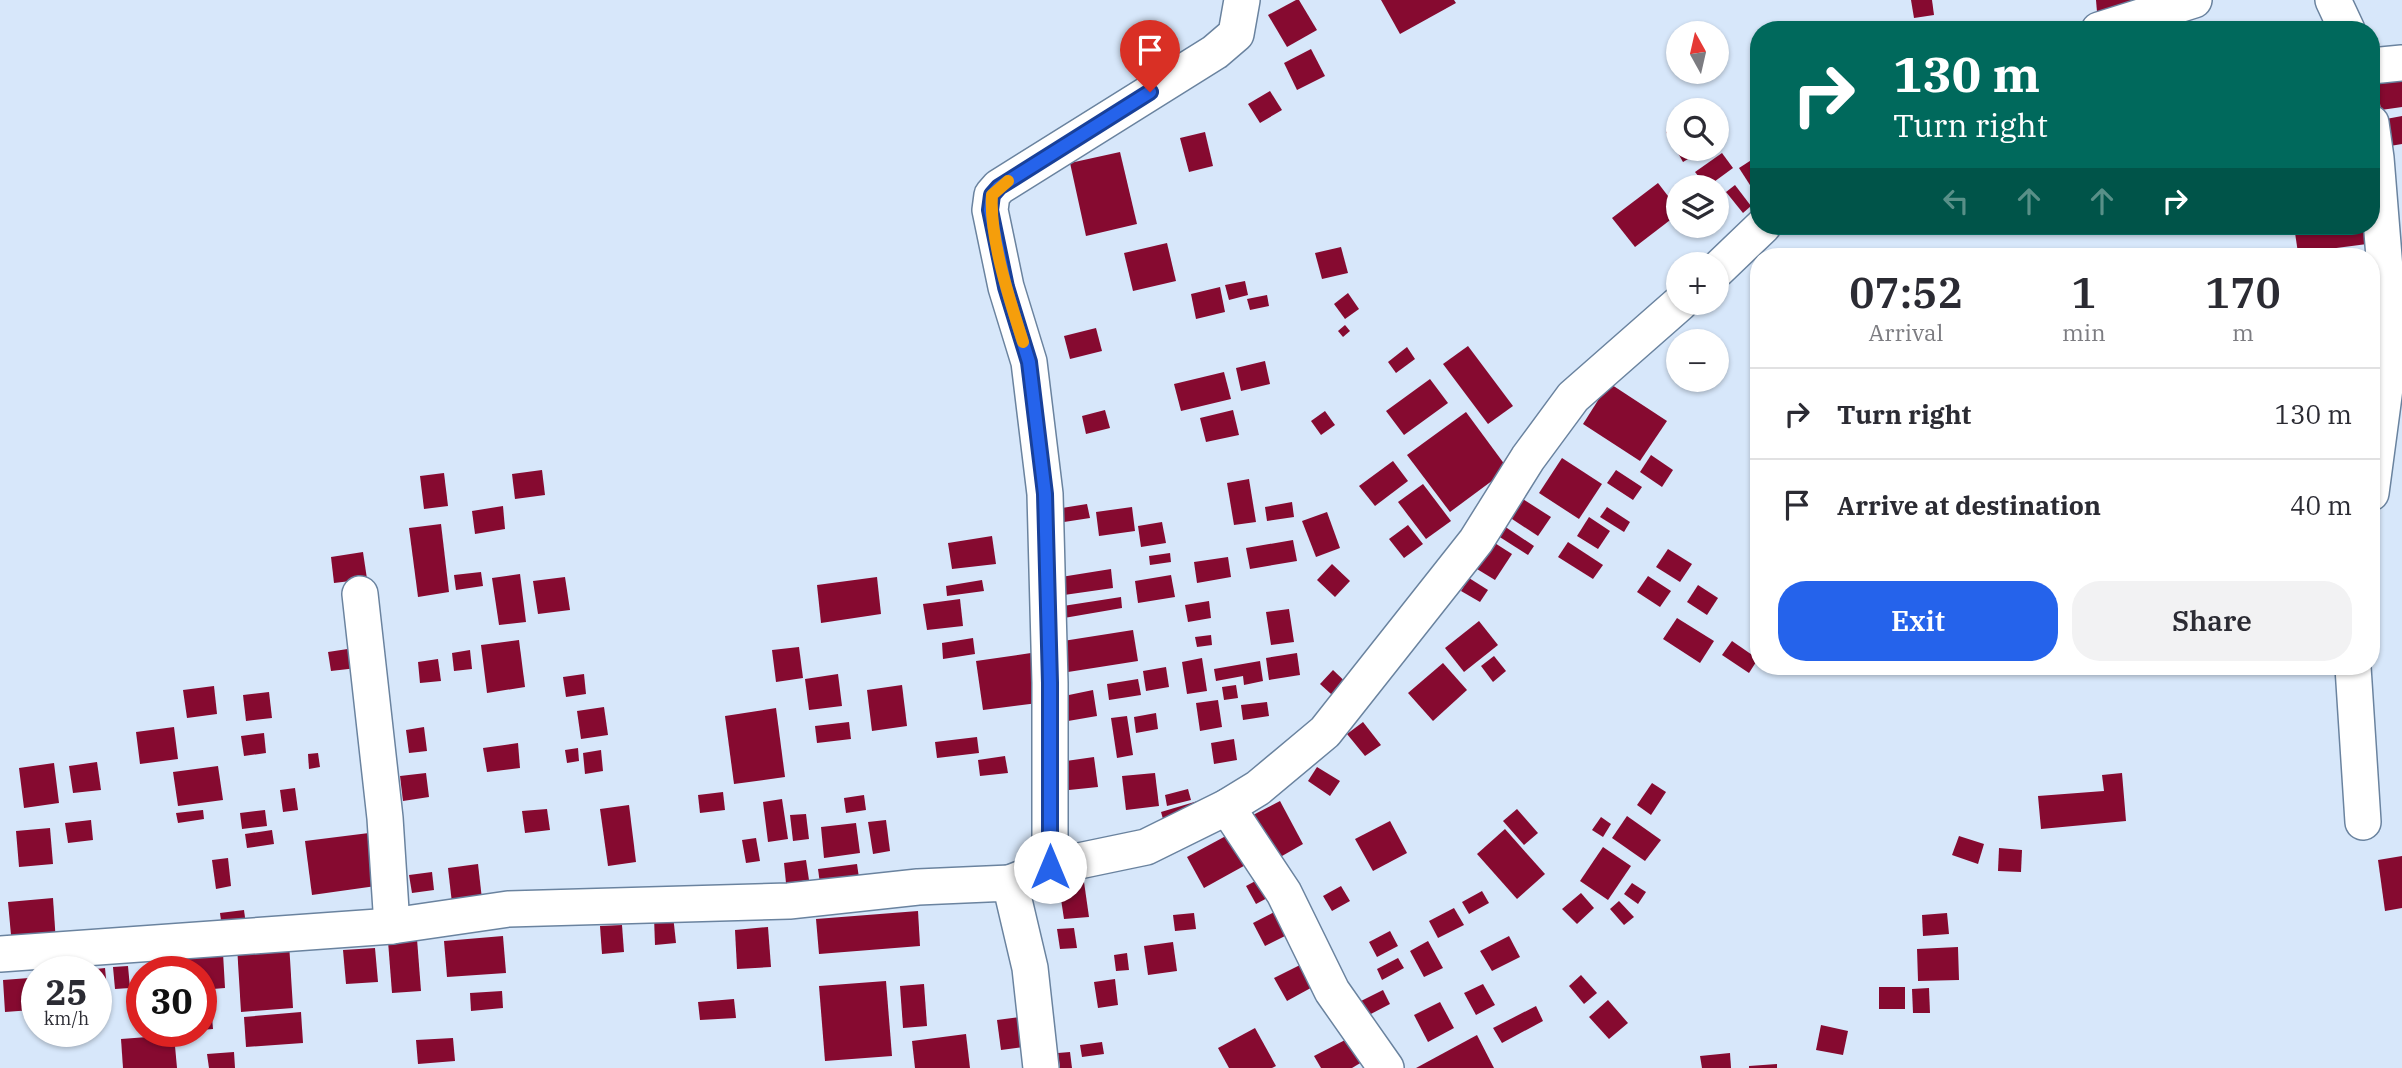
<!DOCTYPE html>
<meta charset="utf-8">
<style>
:root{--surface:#fff;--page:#f2f2f3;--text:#2b2b33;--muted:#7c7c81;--line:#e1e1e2;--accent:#2563eb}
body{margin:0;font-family:"IBM Plex Serif",serif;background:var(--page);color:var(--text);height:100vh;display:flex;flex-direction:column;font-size:26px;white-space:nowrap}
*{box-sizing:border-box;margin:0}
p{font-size:23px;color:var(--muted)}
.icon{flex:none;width:38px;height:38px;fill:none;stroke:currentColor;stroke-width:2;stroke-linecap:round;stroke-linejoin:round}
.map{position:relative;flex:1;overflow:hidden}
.side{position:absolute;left:1750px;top:248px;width:630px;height:427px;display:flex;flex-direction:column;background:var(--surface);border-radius:28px;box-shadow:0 2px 5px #0004}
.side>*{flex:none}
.top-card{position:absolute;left:1750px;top:21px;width:630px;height:214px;border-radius:28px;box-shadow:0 2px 5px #0004;background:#00695c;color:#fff;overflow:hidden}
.needle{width:46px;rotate:352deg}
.buttons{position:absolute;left:1666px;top:21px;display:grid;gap:14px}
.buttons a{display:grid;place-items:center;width:63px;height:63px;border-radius:50%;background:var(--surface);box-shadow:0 2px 5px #0004;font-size:35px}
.speed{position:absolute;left:21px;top:956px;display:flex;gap:14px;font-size:35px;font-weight:700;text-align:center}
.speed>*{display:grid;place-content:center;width:91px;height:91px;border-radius:50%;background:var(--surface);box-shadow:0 2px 5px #0004;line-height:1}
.speed small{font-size:18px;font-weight:400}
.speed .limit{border:10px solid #d22;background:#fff;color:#111}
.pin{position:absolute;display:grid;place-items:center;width:60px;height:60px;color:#fff;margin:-72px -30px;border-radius:50% 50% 50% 0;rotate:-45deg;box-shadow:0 0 7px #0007}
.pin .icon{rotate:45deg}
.me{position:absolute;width:77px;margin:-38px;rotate:0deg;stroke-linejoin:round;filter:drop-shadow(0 0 5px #0008)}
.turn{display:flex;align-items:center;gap:24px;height:147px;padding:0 28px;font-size:32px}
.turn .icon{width:91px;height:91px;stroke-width:2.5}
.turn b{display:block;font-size:49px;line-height:60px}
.lanes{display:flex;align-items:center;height:66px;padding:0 28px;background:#0003;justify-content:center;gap:35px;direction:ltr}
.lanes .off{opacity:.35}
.eta{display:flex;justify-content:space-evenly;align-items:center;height:119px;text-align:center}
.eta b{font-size:42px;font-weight:600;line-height:49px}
.cta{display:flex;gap:14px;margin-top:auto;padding:14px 28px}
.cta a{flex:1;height:80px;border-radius:28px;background:var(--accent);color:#fff;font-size:28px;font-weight:600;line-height:80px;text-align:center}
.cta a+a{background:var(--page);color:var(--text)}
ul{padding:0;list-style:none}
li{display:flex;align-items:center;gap:21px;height:91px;padding:0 28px;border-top:2px solid var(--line)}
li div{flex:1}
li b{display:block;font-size:26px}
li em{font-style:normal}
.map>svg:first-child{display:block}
</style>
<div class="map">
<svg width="2402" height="1068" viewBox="0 0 2402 1068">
<rect width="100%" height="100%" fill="#d7e7fa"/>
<g fill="#860a30">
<polygon points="1296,0 1299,0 1317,30 1287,47 1268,15"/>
<polygon points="1381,0 1454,0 1456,3 1400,34"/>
<polygon points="1911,0 1932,0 1934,15 1914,18"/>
<polygon points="2096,0 2133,0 2134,6 2097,12"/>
<polygon points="1311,49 1325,76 1297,90 1284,63"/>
<polygon points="2402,75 2402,107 2381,110 2376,79"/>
<polygon points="1270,91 1282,110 1260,123 1248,104"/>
<polygon points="2402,116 2402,144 2390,146 2386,119"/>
<polygon points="1678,125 1678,149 1705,149 1683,162 1666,132"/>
<polygon points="1205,132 1213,166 1189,172 1180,138"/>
<polygon points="1120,152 1137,224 1086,236 1070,163"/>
<polygon points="1722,153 1733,168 1707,187 1695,172"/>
<polygon points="1753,159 1759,168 1759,199 1739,168"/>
<polygon points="1658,183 1678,209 1678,214 1635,247 1612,218"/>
<polygon points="1735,185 1751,206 1743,213 1726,192"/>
<polygon points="2294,226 2365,226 2367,244 2298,253"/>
<polygon points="1167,243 1176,281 1133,291 1124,253"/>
<polygon points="1341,247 1348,273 1322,279 1315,253"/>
<polygon points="1245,281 1248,295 1229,300 1225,285"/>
<polygon points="1220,287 1225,312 1196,319 1191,294"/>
<polygon points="1348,293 1359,309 1345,319 1334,304"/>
<polygon points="1267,295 1269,306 1250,310 1247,299"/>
<polygon points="1345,325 1350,331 1343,337 1338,331"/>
<polygon points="1096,328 1102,351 1070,359 1064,336"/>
<polygon points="1468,346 1513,406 1488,424 1443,364"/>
<polygon points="1407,347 1415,359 1396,373 1388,362"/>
<polygon points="1265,361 1270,384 1241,391 1236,368"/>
<polygon points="1224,372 1231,399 1181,411 1174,384"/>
<polygon points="1430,379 1448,403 1404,435 1386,411"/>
<polygon points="1609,383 1667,421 1640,461 1583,424"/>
<polygon points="1105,410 1110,428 1086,434 1082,416"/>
<polygon points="1233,410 1239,435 1206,442 1200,418"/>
<polygon points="1325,411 1335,425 1321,435 1311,421"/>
<polygon points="1466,412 1508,469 1450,512 1407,455"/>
<polygon points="1651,455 1673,470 1662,487 1640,472"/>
<polygon points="1562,458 1602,484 1579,519 1539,493"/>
<polygon points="1393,461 1408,481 1375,506 1359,486"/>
<polygon points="542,470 545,495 515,499 512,474"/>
<polygon points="1616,470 1642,487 1633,500 1607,483"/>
<polygon points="444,473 448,506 424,509 420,476"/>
<polygon points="1249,479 1256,522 1234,525 1227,483"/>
<polygon points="1423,484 1451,521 1426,539 1398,502"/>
<polygon points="1518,496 1551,517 1538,536 1506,515"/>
<polygon points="1292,502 1294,517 1267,521 1265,507"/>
<polygon points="1087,504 1090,518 1064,522 1062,508"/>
<polygon points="503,506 505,529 475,534 472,511"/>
<polygon points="1132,507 1135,531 1099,536 1096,512"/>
<polygon points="1607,507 1630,522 1624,532 1600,517"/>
<polygon points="1327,512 1340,548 1316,557 1302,521"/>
<polygon points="1589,517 1610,531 1598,549 1577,536"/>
<polygon points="1162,522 1166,543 1141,547 1138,526"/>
<polygon points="441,524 449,592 418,597 409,528"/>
<polygon points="1501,524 1534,546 1528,555 1495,534"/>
<polygon points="1408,525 1423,544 1404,558 1389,539"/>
<polygon points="992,536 996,564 952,569 948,543"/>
<polygon points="1293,540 1297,561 1250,569 1246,548"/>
<polygon points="1490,540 1512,554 1495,580 1472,566"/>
<polygon points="1568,542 1603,565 1593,579 1558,557"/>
<polygon points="1668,549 1692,564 1680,582 1656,567"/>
<polygon points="363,552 367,579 334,583 331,557"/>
<polygon points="1170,553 1171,562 1150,565 1149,556"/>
<polygon points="1228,557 1231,577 1197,583 1194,562"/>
<polygon points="1332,564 1350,581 1335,597 1317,580"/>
<polygon points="1111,569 1113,588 1064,595 1061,577"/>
<polygon points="481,572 483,586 456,590 454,575"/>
<polygon points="520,574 526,622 499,625 492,578"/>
<polygon points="1171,575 1175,597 1138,603 1135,581"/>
<polygon points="1648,576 1671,591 1660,607 1637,592"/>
<polygon points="565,577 570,610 538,614 533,581"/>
<polygon points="877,577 881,614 821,623 817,585"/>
<polygon points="1469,578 1488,590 1480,602 1461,591"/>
<polygon points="982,580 984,591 947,596 946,586"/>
<polygon points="1698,585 1718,598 1707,615 1687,602"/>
<polygon points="1121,597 1122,608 1064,618 1063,606"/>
<polygon points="960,599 963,626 927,630 923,604"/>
<polygon points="1209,601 1211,618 1188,622 1185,605"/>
<polygon points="1289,609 1294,642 1271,645 1266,612"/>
<polygon points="1677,618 1714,641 1700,663 1663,639"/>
<polygon points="1479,621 1498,645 1464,672 1445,648"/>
<polygon points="1133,630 1138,661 1068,672 1063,641"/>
<polygon points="1211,635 1212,645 1197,647 1195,637"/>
<polygon points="973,638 975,654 943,659 942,643"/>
<polygon points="519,640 525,687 487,693 481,645"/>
<polygon points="1732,641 1758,659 1749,673 1722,655"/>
<polygon points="799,647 803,678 776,682 772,650"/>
<polygon points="354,648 357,668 331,671 328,652"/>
<polygon points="470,650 472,669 454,671 452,653"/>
<polygon points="1031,653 1038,703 983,710 976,661"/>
<polygon points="1297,653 1300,675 1269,680 1266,658"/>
<polygon points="1494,656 1506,671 1493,682 1481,666"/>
<polygon points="1202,658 1207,691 1187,694 1182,662"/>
<polygon points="438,659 441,681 420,683 418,662"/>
<polygon points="1260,661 1263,681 1244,685 1243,676 1216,681 1214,669"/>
<polygon points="1443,663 1467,690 1433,721 1408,693"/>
<polygon points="1166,667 1169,687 1146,691 1143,671"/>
<polygon points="1333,670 1354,690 1341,703 1320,684"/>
<polygon points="584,674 586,694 566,697 563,677"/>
<polygon points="838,674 842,706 809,710 805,679"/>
<polygon points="1138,679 1141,695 1109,700 1107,684"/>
<polygon points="902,685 907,726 872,731 867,690"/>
<polygon points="1236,685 1238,698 1224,700 1222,687"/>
<polygon points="214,686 217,714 187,718 183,690"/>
<polygon points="1093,690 1097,716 1068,721 1064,696"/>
<polygon points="269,692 272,718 246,721 243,695"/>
<polygon points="1218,700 1222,727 1200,731 1196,703"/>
<polygon points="1267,702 1269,716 1243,720 1241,705"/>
<polygon points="604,707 608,735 581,739 577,711"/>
<polygon points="776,708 785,777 734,784 725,716"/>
<polygon points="1156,713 1158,729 1136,733 1134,717"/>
<polygon points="1127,716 1133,755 1117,758 1111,718"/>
<polygon points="849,722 851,739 817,743 815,726"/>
<polygon points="1363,722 1381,745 1365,756 1347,734"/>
<polygon points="174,727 178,759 140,764 136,732"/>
<polygon points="424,727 427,751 409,753 406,730"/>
<polygon points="264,733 266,753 244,756 241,736"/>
<polygon points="977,737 979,753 937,758 935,742"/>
<polygon points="1234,739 1237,760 1214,764 1211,743"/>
<polygon points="518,743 520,768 487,772 483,748"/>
<polygon points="578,748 579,761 567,763 565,750"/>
<polygon points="601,750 603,771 585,774 583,753"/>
<polygon points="318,753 320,767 309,769 308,754"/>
<polygon points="1005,756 1008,773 980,776 978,760"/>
<polygon points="1094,757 1098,787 1069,790 1066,761"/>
<polygon points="97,762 101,790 73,793 69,766"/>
<polygon points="54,763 59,803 24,808 19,768"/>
<polygon points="218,766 223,800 178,806 173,772"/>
<polygon points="1317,767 1340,781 1330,796 1308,781"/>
<polygon points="426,773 429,797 403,801 400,776"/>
<polygon points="1155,773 1159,806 1126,810 1122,776"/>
<polygon points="2122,773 2126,821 2041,829 2038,796 2104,791 2102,775"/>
<polygon points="1652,783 1666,792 1651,815 1637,805"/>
<polygon points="295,788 298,810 283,812 280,790"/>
<polygon points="1188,789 1191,800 1167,806 1165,795"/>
<polygon points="723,792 725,810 700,813 698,795"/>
<polygon points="864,795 866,810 846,813 844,798"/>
<polygon points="782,799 788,839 768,842 763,802"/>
<polygon points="1201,800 1205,814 1165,826 1161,812"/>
<polygon points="1280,801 1303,844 1275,860 1251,816"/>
<polygon points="629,805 636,862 608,866 600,809"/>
<polygon points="547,809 550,830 525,833 522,811"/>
<polygon points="1517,809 1538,833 1524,845 1503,821"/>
<polygon points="203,810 204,819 178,823 176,813"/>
<polygon points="265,810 267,826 242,829 240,813"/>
<polygon points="806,814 809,839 793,841 790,815"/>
<polygon points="1627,816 1661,840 1645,861 1612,838"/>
<polygon points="1601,817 1611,824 1603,837 1592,830"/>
<polygon points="91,820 93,840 68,843 65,823"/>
<polygon points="886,820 890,851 873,854 868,822"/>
<polygon points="1390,821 1407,853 1373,871 1355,839"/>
<polygon points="856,823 860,853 824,858 821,827"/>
<polygon points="50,828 53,864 19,867 16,831"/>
<polygon points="1505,829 1545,874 1517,899 1477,854"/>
<polygon points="272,830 274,844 247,848 245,834"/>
<polygon points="1235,831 1251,862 1204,888 1187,857"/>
<polygon points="369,833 376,886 312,895 305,841"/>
<polygon points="1959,836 1984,844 1978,864 1952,855"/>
<polygon points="756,838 760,861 746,863 742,840"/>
<polygon points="1603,847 1631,866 1608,900 1580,881"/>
<polygon points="1999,848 2022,850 2021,872 1998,871"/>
<polygon points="2402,856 2402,908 2385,911 2378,860"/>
<polygon points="228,858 231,886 216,889 212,860"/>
<polygon points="806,860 809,880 786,883 784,863"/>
<polygon points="478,864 483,908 453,912 448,868"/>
<polygon points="857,864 860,885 821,891 818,869"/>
<polygon points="432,872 434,890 412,893 409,875"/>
<polygon points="1263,877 1273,895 1256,904 1246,886"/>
<polygon points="1084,882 1089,917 1064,919 1059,886"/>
<polygon points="1632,883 1646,892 1638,904 1624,894"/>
<polygon points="1341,886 1350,901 1332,911 1323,896"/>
<polygon points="1482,891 1489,903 1469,914 1462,902"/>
<polygon points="1581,893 1594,908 1577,924 1562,909"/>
<polygon points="53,898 56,943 12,946 8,902"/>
<polygon points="1619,901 1634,917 1624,925 1610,909"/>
<polygon points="1282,908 1295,931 1265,946 1253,923"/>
<polygon points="1454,908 1464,925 1438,938 1429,921"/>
<polygon points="244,910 246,925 222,928 220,913"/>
<polygon points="918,911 920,946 819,954 816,919"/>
<polygon points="1194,913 1196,929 1175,931 1173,915"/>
<polygon points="1947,913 1949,934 1923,936 1922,915"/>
<polygon points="673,915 676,943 655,945 654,917"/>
<polygon points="622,925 624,952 602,954 600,926"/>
<polygon points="768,927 771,967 737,969 735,930"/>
<polygon points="1074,928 1077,948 1060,949 1057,929"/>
<polygon points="1390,931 1398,946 1377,957 1369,942"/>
<polygon points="503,936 506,973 447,977 444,941"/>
<polygon points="1509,936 1520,957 1492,971 1480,951"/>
<polygon points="417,939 421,991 392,993 388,941"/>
<polygon points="1428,941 1443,968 1424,977 1410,951"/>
<polygon points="1173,942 1177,971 1148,975 1144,946"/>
<polygon points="289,943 293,1008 241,1012 237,946"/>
<polygon points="1958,947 1959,980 1918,981 1917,949"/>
<polygon points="375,948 378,982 346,984 343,950"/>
<polygon points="223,953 225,988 201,990 201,971 160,971 159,958"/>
<polygon points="1127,953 1129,970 1116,971 1114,955"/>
<polygon points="1398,958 1404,968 1382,980 1377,969"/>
<polygon points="1306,962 1318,984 1287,1001 1274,978"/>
<polygon points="128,966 130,988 115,989 113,967"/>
<polygon points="105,968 108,1000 96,1001 96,969"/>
<polygon points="1581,975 1597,993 1584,1004 1569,986"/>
<polygon points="29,978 32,1010 5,1012 3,980"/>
<polygon points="1115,979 1118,1005 1098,1008 1094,982"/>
<polygon points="886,981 892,1056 825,1061 819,986"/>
<polygon points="924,984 927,1026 903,1028 900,986"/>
<polygon points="1483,984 1495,1005 1476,1015 1464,993"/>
<rect x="1879" y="987" width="26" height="22"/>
<polygon points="1929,988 1930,1013 1913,1013 1912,989"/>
<polygon points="1383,990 1390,1004 1367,1016 1359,1002"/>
<polygon points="502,991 503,1008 471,1011 470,993"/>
<polygon points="734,999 736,1018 700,1020 698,1002"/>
<polygon points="1608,1000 1628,1023 1609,1039 1589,1017"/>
<polygon points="1440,1002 1454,1028 1428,1042 1414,1015"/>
<polygon points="211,1005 213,1029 201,1030 201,1006"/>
<polygon points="1536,1006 1543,1021 1502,1043 1493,1028"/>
<polygon points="301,1012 303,1043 246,1047 244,1017"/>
<polygon points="1027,1016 1032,1046 1001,1050 997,1020"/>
<polygon points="1821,1025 1848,1031 1843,1055 1816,1050"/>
<polygon points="1255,1028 1276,1066 1272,1068 1229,1068 1218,1048"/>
<polygon points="966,1034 970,1068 915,1068 912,1041"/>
<polygon points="174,1035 177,1068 123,1068 121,1039"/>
<polygon points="1477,1035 1494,1068 1416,1068"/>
<polygon points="453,1038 455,1061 418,1064 416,1040"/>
<polygon points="1349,1038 1362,1062 1352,1068 1321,1068 1314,1056"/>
<polygon points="1102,1042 1104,1054 1082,1057 1080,1045"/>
<polygon points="234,1052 235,1068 209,1068 207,1054"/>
<polygon points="1070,1052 1072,1068 1060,1068 1058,1053"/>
<polygon points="1730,1053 1731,1068 1702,1068 1700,1056"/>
<polygon points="1777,1064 1777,1068 1749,1068 1749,1066"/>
</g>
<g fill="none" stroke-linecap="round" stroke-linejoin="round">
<g stroke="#6a839f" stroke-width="38">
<g id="minor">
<polyline points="2333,0 2347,30"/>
<polyline points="2099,30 2194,0"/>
<polyline points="2371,66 2402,63"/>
<polyline points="2371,123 2376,158 2391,343 2371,493"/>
<polyline points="1717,270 1763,226"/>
<polyline points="360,594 385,818 392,926"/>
<polyline points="2353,667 2363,822"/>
<polyline points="1227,807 1284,893 1332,991 1386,1068"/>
<polyline points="1050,867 1146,847 1227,807 1258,788 1325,732 1476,541 1528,458 1573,397 1680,303"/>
<polyline points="1010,883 1050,867 1050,683 1045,494 1029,362 1006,287 990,210 992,195 999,187 1215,52 1236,34 1242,0"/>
<polyline points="0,954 392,926 508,909 789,901 918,887 1010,883 1030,968 1041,1068"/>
</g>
</g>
<use href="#minor" stroke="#fff" stroke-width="35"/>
</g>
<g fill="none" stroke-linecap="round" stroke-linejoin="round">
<g stroke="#184099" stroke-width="18">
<polyline id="route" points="1050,867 1050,683 1045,494 1029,362 1006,287 990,210 992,195 999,187 1150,92"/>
</g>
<use href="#route" stroke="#2563eb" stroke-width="12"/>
<path stroke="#f59e0b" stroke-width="12" d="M1008,181L992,195C989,237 1010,301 1023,342"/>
</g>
</svg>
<div class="buttons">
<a><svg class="needle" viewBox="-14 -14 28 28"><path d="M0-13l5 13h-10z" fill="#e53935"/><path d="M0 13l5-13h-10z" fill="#7c7c81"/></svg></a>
<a><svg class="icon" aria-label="search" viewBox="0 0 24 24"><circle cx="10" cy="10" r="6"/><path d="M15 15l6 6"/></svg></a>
<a><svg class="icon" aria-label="layers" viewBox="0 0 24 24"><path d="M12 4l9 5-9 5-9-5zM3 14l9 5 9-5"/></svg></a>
<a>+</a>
<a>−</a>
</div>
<div class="speed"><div>25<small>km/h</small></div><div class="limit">30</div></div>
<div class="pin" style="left:1150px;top:92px;background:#d93025"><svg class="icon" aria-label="arrive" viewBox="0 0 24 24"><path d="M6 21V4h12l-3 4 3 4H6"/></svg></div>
<svg class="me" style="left:1050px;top:867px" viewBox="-20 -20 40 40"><circle r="19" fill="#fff"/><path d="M0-13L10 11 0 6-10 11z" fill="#2563eb"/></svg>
<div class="top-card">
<div class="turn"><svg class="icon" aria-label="right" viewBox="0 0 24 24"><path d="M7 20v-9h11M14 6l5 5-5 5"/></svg><div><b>130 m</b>Turn right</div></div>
<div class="lanes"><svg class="icon off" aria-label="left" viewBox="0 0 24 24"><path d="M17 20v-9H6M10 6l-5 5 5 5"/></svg><svg class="icon off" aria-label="ahead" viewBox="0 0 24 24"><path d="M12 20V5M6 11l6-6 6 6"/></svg><svg class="icon off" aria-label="ahead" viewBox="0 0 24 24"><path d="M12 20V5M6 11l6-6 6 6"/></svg><svg class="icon" aria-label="right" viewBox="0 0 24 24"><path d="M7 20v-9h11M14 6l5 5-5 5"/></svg></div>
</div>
<section class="side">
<div class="eta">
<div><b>07:52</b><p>Arrival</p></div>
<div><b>1</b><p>min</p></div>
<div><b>170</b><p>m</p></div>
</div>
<ul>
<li><svg class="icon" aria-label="right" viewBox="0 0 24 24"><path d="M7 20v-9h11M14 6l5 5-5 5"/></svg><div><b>Turn right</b></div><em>130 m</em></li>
<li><svg class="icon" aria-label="arrive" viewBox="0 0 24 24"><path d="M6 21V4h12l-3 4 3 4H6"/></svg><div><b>Arrive at destination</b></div><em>40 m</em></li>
</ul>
<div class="cta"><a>Exit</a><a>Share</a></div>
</section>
</div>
